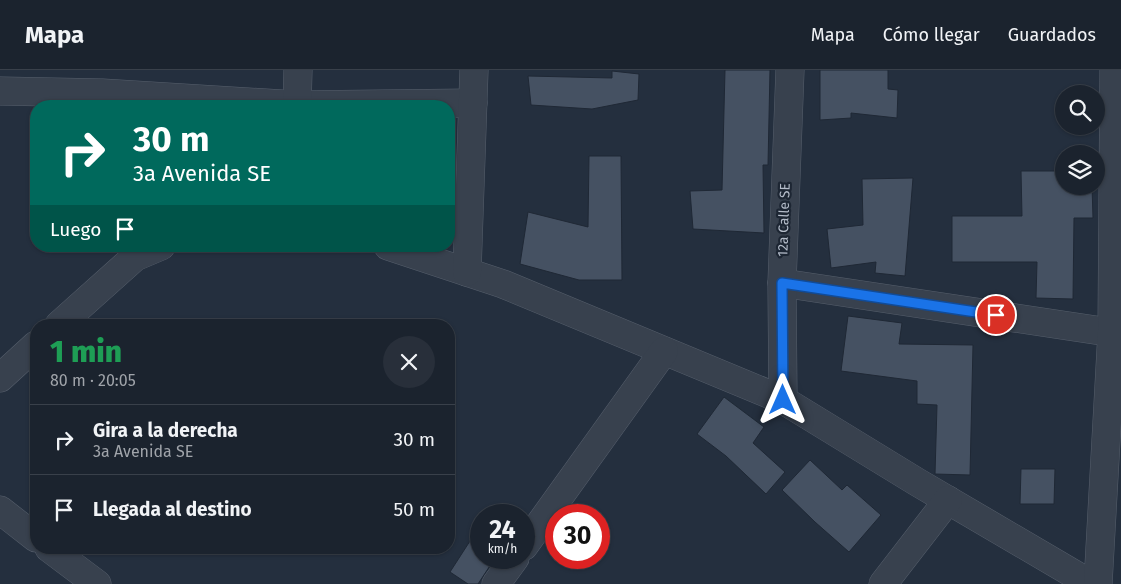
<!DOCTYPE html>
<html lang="es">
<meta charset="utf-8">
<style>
:root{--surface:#1b232e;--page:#282f3a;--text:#f1f3f6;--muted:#a0a4aa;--line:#39404a}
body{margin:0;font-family:"Fira Sans",sans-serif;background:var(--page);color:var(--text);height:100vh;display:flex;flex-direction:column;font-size:19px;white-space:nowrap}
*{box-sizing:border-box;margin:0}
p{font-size:16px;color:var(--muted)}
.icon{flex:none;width:28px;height:28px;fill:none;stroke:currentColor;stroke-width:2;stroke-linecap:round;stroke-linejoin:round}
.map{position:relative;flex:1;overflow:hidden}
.drawer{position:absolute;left:30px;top:249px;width:425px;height:235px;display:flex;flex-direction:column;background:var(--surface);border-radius:20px;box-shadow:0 1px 4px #0004,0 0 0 1px var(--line)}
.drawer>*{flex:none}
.banner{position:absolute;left:30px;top:30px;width:425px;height:152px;border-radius:20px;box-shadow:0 1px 4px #0004,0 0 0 1px var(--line);background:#00695c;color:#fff;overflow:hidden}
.buttons{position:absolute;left:1055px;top:15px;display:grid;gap:10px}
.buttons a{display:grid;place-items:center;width:50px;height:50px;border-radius:50%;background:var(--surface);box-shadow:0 1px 4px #0004,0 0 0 1px var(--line);font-size:25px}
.speed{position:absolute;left:470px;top:434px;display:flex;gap:10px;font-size:25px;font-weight:700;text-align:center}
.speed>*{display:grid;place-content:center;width:65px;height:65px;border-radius:50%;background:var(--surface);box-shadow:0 1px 4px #0004,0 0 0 1px var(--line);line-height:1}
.speed small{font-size:12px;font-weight:400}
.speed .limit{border:8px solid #d22;background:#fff;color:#111}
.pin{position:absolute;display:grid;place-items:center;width:42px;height:42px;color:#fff;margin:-21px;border:2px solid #fff;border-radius:50%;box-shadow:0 1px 5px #0007}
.me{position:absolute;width:55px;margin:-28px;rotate:0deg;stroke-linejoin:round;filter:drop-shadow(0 0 4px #0008)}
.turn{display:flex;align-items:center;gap:18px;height:105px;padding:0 20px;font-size:22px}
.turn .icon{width:65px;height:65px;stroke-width:2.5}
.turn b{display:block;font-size:35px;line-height:42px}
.then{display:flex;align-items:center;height:48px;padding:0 20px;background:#0003;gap:10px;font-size:19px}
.round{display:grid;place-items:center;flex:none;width:52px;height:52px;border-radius:26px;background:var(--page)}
.summary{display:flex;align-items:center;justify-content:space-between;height:85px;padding:0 20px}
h1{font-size:30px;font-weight:800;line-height:38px;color:#1e9e55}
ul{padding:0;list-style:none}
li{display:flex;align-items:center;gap:15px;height:70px;padding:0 20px;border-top:1px solid var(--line)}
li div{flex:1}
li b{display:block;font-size:19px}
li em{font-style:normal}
header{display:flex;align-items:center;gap:30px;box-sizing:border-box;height:70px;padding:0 25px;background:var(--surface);border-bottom:1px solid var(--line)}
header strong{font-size:24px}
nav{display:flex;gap:28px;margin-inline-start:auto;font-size:18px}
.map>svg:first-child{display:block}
</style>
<header>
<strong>Mapa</strong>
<nav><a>Mapa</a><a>Cómo llegar</a><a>Guardados</a></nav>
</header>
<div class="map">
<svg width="1121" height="514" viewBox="0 0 1121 514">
<rect width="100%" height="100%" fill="#242f3e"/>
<g fill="#455162" stroke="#1f2835">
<polygon points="725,0 770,0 768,95 763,95 764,163 693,159 690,121 722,120"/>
<polygon points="820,0 888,0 888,19 898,20 897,48 851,43 851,48 820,50"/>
<polygon points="612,1 639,4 638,30 592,39 531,35 528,6 612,8"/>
<polygon points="589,86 621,86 622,210 579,210 520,194 528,142 588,157"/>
<polygon points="1021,101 1064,101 1064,116 1092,116 1093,148 1074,148 1073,229 1036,228 1037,192 952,192 952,146 1022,146"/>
<polygon points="913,108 905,206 875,203 876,192 831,198 827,159 863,155 862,109"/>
<polygon points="848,246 902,253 899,274 973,275 970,405 935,404 937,335 917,334 917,311 841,301"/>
<polygon points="724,327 764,357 753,373 785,402 766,424 726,386 697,364"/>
<polygon points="810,390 842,420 847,415 881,445 849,482 815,452 782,420"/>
<polygon points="1021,399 1055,399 1054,434 1020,434"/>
<polygon points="470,471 481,478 481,488 495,488 478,514 468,514 450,502"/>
</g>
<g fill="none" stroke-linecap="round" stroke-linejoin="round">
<g stroke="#565f6c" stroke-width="29">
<g id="street">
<polyline points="0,21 102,23 297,35 473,33"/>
<polyline points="297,36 298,0"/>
<polyline points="388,176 503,214 783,330 917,412 1091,514"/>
<polyline points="467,202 474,0"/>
<polyline points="782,213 1121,264"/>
<polyline points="59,255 135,187 161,176"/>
<polyline points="0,308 36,275"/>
<polyline points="783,330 782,213 790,0"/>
<polyline points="0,440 36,468"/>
<polyline points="524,476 664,281"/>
<polyline points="49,478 97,514"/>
<polyline points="496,514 515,488"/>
<polyline points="883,514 948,430"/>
<polyline points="1098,514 1112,262 1114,0"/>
</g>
</g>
<use href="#street" stroke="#38414e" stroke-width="28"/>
</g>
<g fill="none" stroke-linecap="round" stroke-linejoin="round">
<g stroke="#114b97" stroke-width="12">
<polyline id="route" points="783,330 782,213 996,245"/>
</g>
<use href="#route" stroke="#1a73e8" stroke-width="9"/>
</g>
<g text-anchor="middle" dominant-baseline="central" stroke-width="4.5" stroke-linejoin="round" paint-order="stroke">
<g font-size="14" fill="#b4bcc9" stroke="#1d2633">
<text transform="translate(784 150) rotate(-88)">12a Calle SE</text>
</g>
</g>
</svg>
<div class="buttons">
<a><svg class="icon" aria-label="search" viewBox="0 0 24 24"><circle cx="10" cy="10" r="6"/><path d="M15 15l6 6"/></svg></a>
<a><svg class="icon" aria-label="layers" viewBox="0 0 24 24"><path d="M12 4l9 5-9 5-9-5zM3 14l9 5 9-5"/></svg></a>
</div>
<div class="speed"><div>24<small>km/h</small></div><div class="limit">30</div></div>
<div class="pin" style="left:996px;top:245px;background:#d93025"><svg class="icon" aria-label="arrive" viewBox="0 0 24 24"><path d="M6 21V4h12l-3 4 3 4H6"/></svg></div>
<svg class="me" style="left:783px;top:330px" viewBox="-20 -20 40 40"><path d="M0-17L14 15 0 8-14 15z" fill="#1a73e8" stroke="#fff" stroke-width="4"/></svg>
<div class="banner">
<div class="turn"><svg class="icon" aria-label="right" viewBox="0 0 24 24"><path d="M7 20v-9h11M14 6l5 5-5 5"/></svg><div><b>30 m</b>3a Avenida SE</div></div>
<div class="then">Luego<svg class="icon" aria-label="arrive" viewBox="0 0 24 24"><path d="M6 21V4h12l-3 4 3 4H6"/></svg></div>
</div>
<section class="drawer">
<div class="summary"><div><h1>1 min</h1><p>80 m · 20:05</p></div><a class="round"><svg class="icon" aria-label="close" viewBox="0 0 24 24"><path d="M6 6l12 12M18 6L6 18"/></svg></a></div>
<ul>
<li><svg class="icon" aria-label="right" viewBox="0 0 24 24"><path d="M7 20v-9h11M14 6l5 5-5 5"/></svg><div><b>Gira a la derecha</b><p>3a Avenida SE</p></div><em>30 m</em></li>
<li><svg class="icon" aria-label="arrive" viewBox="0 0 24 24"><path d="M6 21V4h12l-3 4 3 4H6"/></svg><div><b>Llegada al destino</b></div><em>50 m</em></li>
</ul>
</section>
</div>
